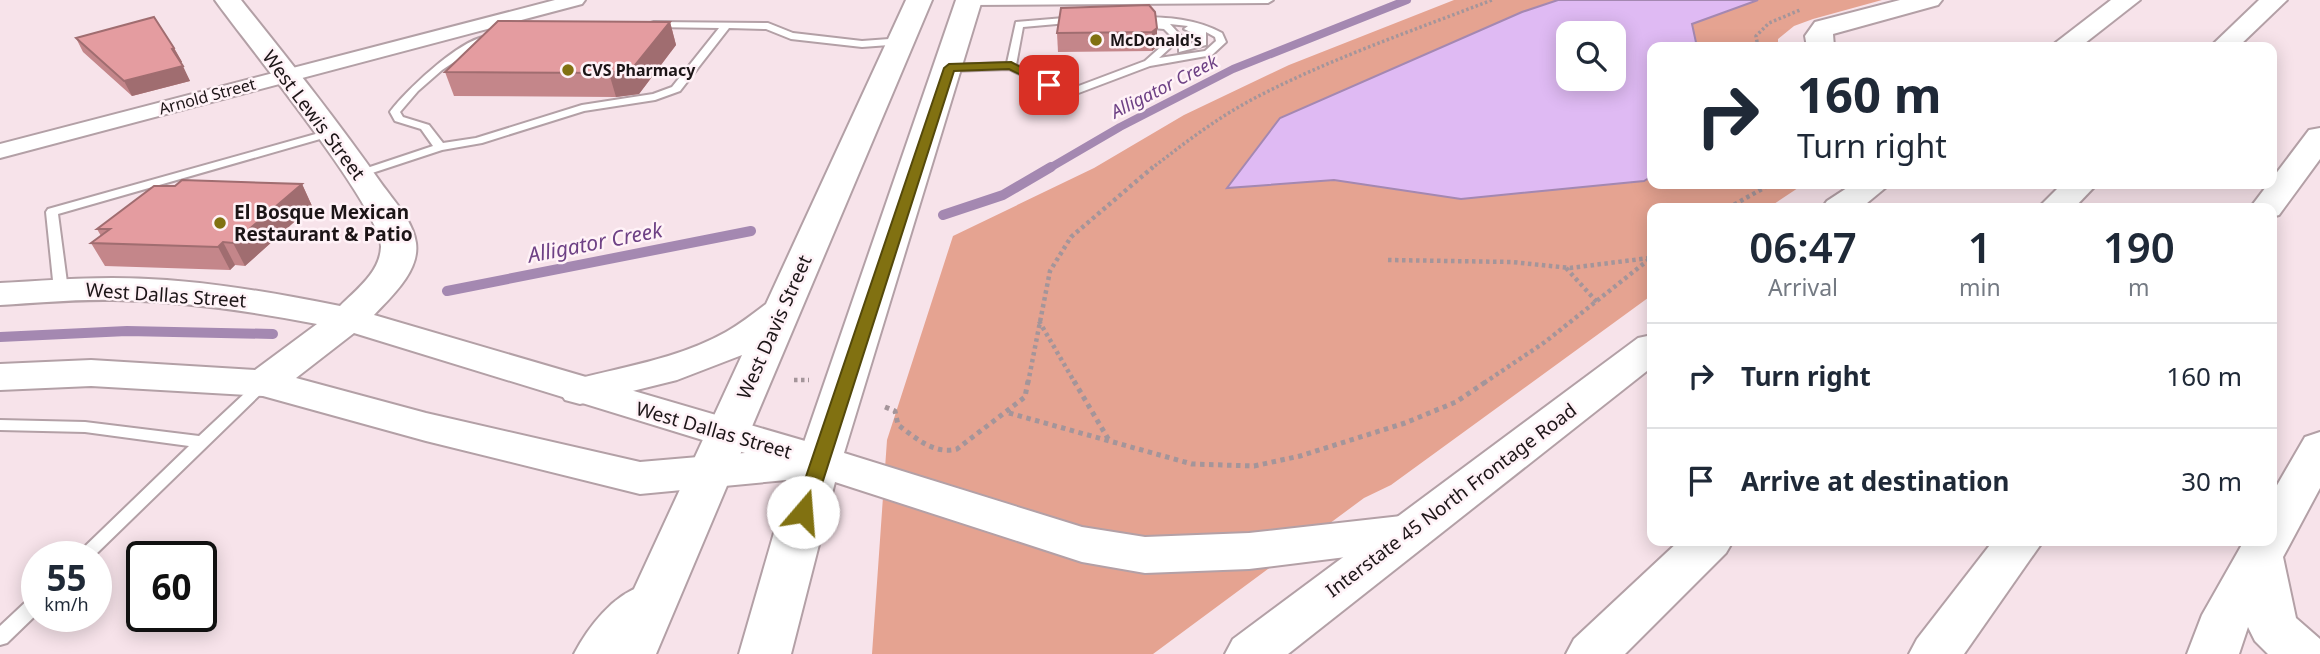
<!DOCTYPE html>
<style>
:root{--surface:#fff;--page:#f2f2f3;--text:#1f2937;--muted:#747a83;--line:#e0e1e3}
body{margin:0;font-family:"Noto Sans",sans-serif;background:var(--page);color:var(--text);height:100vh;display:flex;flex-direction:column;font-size:26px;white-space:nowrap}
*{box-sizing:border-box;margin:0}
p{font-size:23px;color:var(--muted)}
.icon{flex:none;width:38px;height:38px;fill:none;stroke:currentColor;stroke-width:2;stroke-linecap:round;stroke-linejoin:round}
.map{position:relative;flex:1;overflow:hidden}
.drawer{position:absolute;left:1647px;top:203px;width:630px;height:343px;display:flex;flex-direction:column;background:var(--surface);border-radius:14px;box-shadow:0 4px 18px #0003}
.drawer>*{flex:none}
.hud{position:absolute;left:1647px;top:42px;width:630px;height:147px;border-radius:14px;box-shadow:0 4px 18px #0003;background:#fff;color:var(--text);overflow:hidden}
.buttons{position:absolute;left:1556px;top:21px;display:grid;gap:14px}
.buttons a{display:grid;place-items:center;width:70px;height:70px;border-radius:14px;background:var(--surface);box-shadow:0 4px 18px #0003;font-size:35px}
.speed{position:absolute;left:21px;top:541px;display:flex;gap:14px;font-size:35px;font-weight:700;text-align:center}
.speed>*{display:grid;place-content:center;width:91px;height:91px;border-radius:50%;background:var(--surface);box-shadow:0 4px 18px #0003;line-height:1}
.speed small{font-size:18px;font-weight:400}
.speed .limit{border:4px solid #111;border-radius:10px;background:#fff;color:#111}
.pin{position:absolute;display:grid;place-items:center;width:60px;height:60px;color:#fff;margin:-30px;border-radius:14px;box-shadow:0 4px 10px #0006}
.me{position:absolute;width:77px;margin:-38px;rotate:18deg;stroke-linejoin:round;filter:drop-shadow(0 0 5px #0008)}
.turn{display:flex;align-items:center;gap:24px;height:147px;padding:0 35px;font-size:32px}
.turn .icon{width:91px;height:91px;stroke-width:2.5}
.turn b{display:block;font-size:49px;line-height:60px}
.eta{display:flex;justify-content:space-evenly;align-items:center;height:119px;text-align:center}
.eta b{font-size:42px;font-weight:600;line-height:49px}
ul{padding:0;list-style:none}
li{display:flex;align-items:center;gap:21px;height:105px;padding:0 35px;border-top:2px solid var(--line)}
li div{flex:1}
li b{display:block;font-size:26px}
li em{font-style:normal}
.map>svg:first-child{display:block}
</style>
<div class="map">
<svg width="2320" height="654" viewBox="0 0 2320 654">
<rect width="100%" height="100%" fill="#f7e3ea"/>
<path fill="#e5a391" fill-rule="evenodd" d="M1454,0H1882L1813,19L1794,26L1778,39V47H1652V184H1804L1768,208H1652V295L1391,485L1364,498L1153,654H872L887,440L953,236L1094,168L1184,115L1289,65ZM1568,33H1614V79H1568Z"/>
<path fill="#dfbaf3" stroke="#a488b1" stroke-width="2" fill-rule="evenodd" d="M1558,0H1758L1692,24L1697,47H1652V176L1644,181L1461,199L1334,180L1227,188L1280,118L1522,12ZM1568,33H1614V79H1568Z"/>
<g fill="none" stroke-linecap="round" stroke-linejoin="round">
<polyline stroke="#a488b1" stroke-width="8" points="1048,169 1120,127 1233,69 1407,0"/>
<g stroke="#a488b1" stroke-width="10">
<polyline points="943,215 1003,195 1051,167"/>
<polyline points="447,291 751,231"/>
<polyline points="0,337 127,331 273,334"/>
</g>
<g stroke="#b3a0a6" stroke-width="4">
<g id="lane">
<polygon points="965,0 1273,0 1268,3 968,5 963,2"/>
<path d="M1076,17L1081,20L1079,22L1023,27L1016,65L1068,90L1145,61L1172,37L1164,29L1153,28V24L1157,23L1135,22L1133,20L1138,17C1168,17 1196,19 1222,33L1226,42L1212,55L1150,66L1068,97L1009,69L949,71L944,68L949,65L1007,63L1016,22ZM1170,24L1188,26L1184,29L1197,35L1198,41L1179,48V52L1206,45V32L1215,37L1216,41L1205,51L1159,58L1182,37Z"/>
<path d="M654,22L768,23L793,33L862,41L903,38L908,41L903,44L862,47L791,39L766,29L729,28L680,91L655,100L584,111L482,143L442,150L363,176H355L353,174L355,172L433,146L421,129L395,121L390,112C403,93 474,24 497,38L469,52L442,70L418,91L400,112L403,117L429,125L443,143L476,138L582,105L653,94L672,87L719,28L651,27V23Z"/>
<polygon points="330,130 334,131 334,135 58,214 68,290 61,294 54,290 46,212 48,209"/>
<polygon points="264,378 269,380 271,383 269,386 94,556 75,556 189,446 85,432 0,430 0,420 85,422 199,436 259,380"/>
<polygon points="37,595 37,614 7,643 0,645 0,626 31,597"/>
</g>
</g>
<g stroke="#b3a0a6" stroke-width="4">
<polygon id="street" points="555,0 585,0 582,4 0,158 0,144"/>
</g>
<g stroke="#b3a0a6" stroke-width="4">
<g id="secondary">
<path d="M215,0H241C289,60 337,120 381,183C394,201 413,221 416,243C420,271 391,297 374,315L836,450L842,461L836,472L797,479L640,494L426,441L263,396L91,386L0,390V364L91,360L255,370L317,324C250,311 182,301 113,300C76,299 38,303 0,305V283C37,281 75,278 112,278C189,278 265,291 340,306C357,289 380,272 381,247C382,209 244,41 215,0ZM354,333L745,453L640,462L426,413L296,378Z"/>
<polygon points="1900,0 1942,0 1938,5 1833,34 1834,47 1807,47 1805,36 1815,22"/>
<polygon points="2111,0 2140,0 2080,47 2050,47"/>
<polygon points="1853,184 1890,184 1861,208 1822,208 1827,201"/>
<polygon points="1652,335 1652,367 1288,654 1225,654 1233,639 1638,338"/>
<polygon points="2320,432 2320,488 2283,557 2296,618 2320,639 2320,654 2268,654 2255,641 2248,627 2239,654 2187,654 2202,615 2244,541 2272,541 2272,494 2305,437"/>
<path d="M642,586L660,591L667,605L631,654H574C588,627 613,595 642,586Z"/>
</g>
</g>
<g stroke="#b3a0a6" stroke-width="4">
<g id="primary">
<path d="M906,0H932L656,654H604L742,355L677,380L580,404L565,400L559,391L565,382C620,367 676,360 726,332C740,324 753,314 766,304Z"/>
<polygon points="956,0 982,0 844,453 1082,527 1145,537 1249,533 1410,515 1427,520 1433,532 1427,544 1410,549 1249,569 1145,573 1082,562 835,482 791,654 739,654 780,512"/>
</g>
</g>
<g stroke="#b3a0a6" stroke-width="4">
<g id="highway">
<polygon points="2259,0 2287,0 2238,47 2210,47"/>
<polygon points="2320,128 2320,159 2279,215 2272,217 2272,208 2250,208 2309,130"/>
<polygon points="2062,184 2097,184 2074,208 2038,208"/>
<polygon points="1679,541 1733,541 1726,553 1625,654 1566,654 1574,639"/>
<polygon points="1993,541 2043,541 1964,654 1909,654 1917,639"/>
</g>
</g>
<g stroke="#a4959a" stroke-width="3.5" stroke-dasharray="2.5 2.5" stroke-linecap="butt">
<polyline points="1758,47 1756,36 1769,23 1800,10"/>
<path d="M1151,169C1183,144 1217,118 1253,99C1329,59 1412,31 1492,0"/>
</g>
<g stroke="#a4959a" stroke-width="4.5" stroke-dasharray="3.5 3.5" stroke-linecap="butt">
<polyline points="1728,208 1771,184"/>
<polyline points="1388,260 1512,262 1570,268 1649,258"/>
<polyline points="1566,268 1597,302"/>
<polyline points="1039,321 1075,383"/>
<polyline points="794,380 809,380"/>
<polyline points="1028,383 1050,271 1071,237 1153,167"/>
<polyline points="1484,383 1545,342 1652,257"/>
</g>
<g stroke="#a4959a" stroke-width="5" stroke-dasharray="4.5 4.5" stroke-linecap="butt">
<polyline points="1074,381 1110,442"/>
<path d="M885,407L895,411L898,425C916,438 934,455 957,449L1025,397L1028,381"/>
<polyline points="1009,413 1192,464 1254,466 1300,456 1405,423 1456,402 1487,381"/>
</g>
<use href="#lane" fill="#fff" fill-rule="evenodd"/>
<use href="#street" fill="#fff" fill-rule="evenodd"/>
<use href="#secondary" fill="#fff" fill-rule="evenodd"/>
<use href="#primary" fill="#fff" fill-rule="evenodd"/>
<use href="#highway" fill="#fff" fill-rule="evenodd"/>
</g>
<g fill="#c4868a">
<polygon points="670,22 676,45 639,94 616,97 454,96 445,72"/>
<polygon points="1157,28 1157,47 1152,51 1058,52 1057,33"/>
<polygon points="76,38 174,48 182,62 180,63 190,81 132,96 83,52"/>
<polygon points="302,184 312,206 245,266 235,265 230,270 105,266 91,243 101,236 97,229 175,186"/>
</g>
<g fill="#a06d70">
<polygon points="670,22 676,45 639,94 616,97 609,73"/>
<polygon points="1157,28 1157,47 1152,51 1152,32"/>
<polygon points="174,48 182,62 179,63 172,49"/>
<polygon points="183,66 190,81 132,96 124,81"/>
<polygon points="302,184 312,206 245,266 233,243"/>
<polygon points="223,242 235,265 230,270 218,247"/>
</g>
<g fill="#e49ca0" stroke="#a06d70" stroke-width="2">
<polygon points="1149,5 1155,12 1157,28 1152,32 1057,33 1061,8"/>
<polygon points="154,17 174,48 172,49 183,66 124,81 76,38"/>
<polygon points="498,21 670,22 632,69 609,73 445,72"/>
<polygon points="182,180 302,184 233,243 223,242 218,247 91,243 110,229 97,229 154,186 175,186"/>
</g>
<polygon fill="#817111" stroke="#54490b" stroke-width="2" points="1011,62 1055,85 1045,87 1009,69 954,71 813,512 803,519 797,517 794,512 944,68 949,64"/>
<g fill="#817111" stroke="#fff2f7" stroke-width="2.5">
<circle cx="1096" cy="40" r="7"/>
<circle cx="568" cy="70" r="7"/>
<circle cx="220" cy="223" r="7"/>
</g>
<g text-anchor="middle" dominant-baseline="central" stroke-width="5" stroke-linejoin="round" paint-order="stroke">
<g font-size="16" font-weight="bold" fill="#1c1517" stroke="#fff2f7" text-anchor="start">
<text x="1110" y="40">McDonald's</text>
<text x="582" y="70">CVS Pharmacy</text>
</g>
<g font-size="16" fill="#1c1517" stroke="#fff2f7">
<text transform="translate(207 96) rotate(-15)">Arnold Street</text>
</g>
<g font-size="18" font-style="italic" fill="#6e4185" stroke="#fff2f7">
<text transform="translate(1164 86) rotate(-27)">Alligator Creek</text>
</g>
<g font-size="19" fill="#1c1517" stroke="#fff2f7">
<text transform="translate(314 115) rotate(53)">West Lewis Street</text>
<text transform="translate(166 295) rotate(4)">West Dallas Street</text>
<text transform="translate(774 327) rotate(-66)">West Davis Street</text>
<text transform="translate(714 430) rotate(16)">West Dallas Street</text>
<text transform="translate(1451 500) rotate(-37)">Interstate 45 North Frontage Road</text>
</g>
<g font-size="19" font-weight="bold" fill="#1c1517" stroke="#fff2f7" text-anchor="start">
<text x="234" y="212">El Bosque Mexican<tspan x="234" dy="22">Restaurant &amp; Patio</tspan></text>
</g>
<g font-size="21" font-style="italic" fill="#6e4185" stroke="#fff2f7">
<text transform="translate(595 242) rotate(-11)">Alligator Creek</text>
</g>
</g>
</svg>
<div class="buttons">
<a><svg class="icon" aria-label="search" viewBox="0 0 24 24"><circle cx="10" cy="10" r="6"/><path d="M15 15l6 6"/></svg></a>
</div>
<div class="speed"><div>55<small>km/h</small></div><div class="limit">60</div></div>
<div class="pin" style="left:1049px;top:85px;background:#d93025"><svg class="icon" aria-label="arrive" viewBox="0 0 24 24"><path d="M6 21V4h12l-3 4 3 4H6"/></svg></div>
<svg class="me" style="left:803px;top:512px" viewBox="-20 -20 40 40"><circle r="19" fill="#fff"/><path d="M0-13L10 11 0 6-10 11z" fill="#817111"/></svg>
<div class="hud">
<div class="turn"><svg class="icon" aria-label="right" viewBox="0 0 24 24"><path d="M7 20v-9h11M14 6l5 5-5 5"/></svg><div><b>160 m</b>Turn right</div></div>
</div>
<section class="drawer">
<div class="eta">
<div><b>06:47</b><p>Arrival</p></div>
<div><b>1</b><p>min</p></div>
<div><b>190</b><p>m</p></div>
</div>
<ul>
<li><svg class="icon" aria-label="right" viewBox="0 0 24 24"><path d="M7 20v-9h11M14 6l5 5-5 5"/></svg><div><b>Turn right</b></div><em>160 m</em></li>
<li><svg class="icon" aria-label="arrive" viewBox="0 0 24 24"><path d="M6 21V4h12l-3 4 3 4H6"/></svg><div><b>Arrive at destination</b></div><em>30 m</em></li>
</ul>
</section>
</div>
